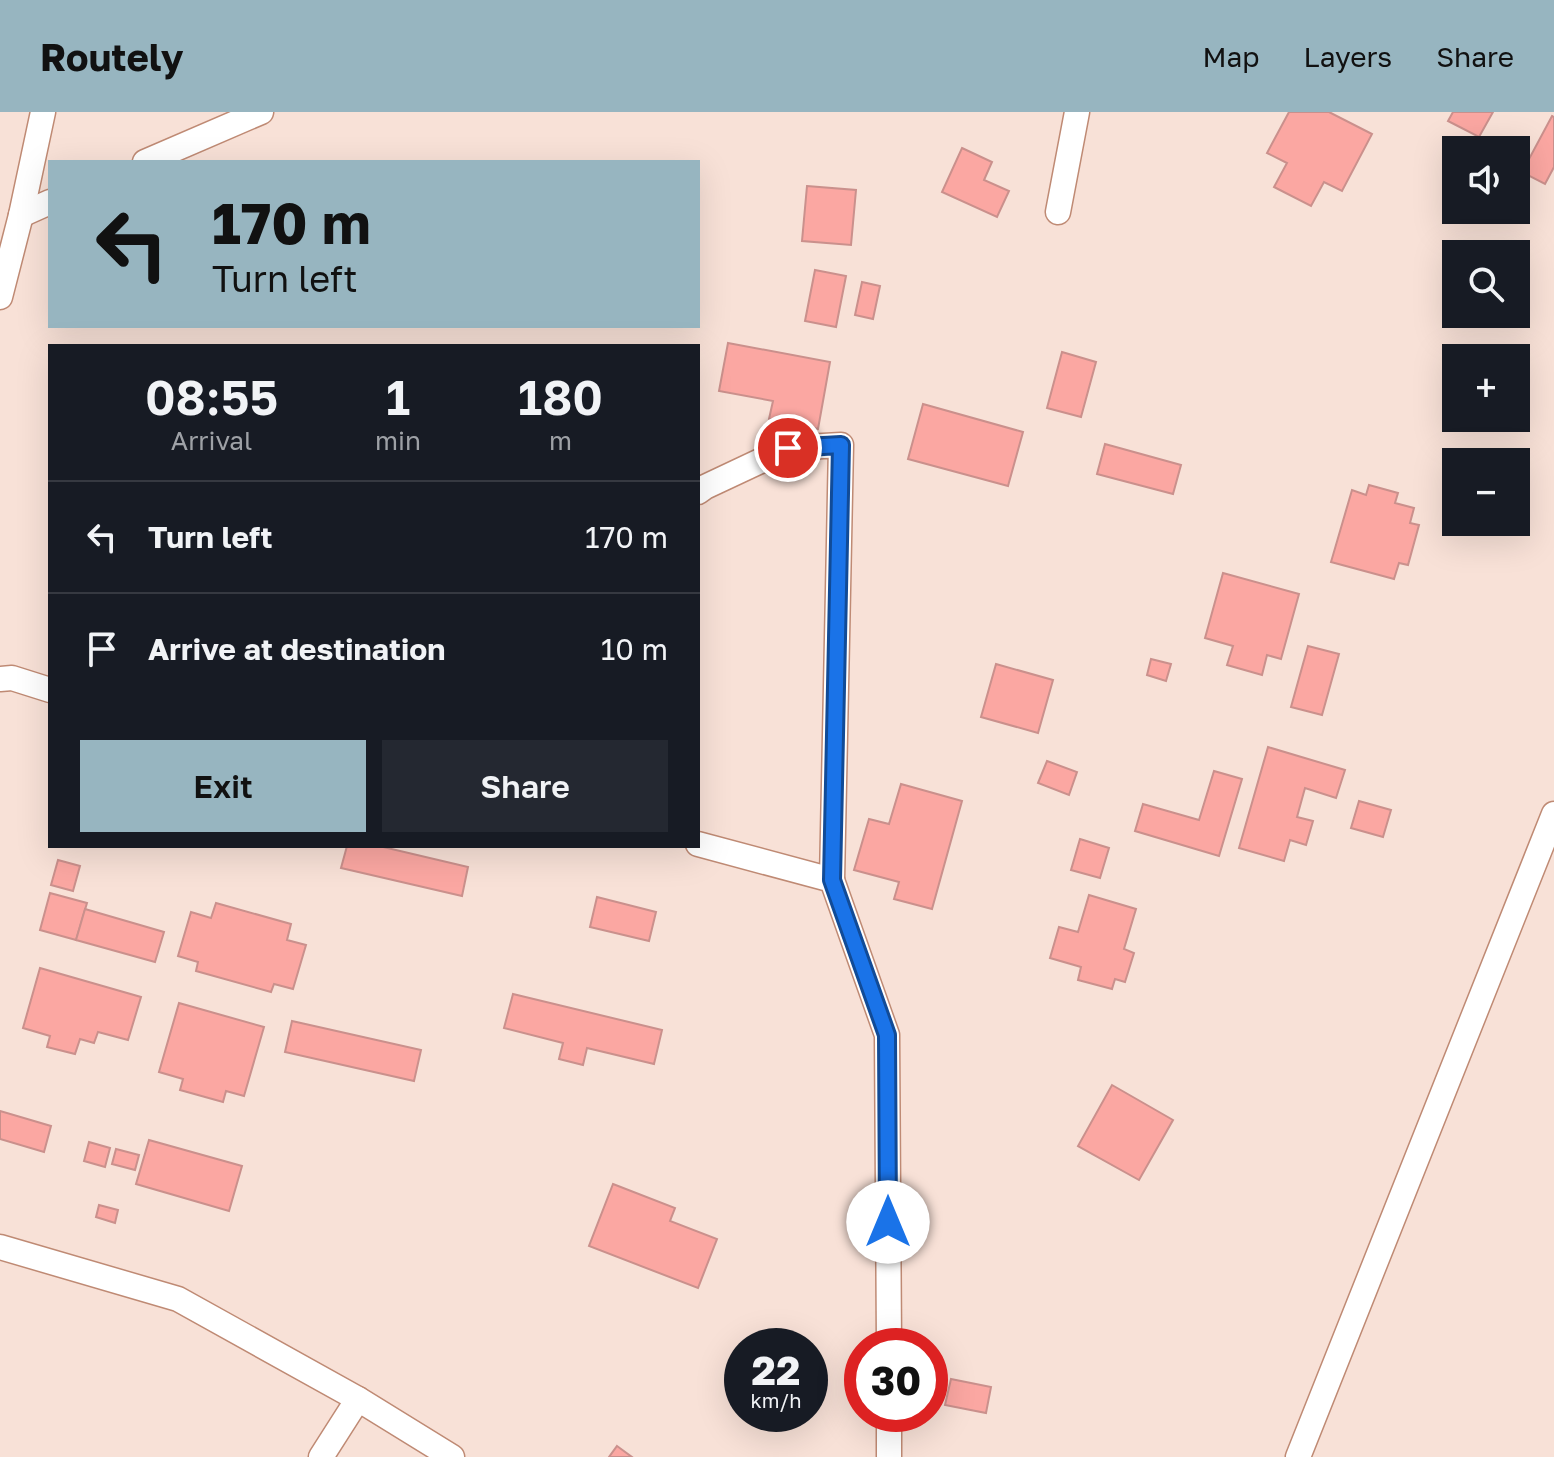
<!DOCTYPE html>
<meta charset="utf-8">
<style>
:root{--surface:#171b24;--page:#242831;--text:#f1f3f6;--muted:#9ea1a6;--line:#363941;--accent:#97b5c0}
body{margin:0;font-family:"Golos Text",sans-serif;background:var(--page);color:var(--text);height:100vh;display:flex;flex-direction:column;font-size:30px;white-space:nowrap}
*{box-sizing:border-box;margin:0}
p{font-size:26px;color:var(--muted)}
.icon{flex:none;width:44px;height:44px;fill:none;stroke:currentColor;stroke-width:2;stroke-linecap:round;stroke-linejoin:round}
.map{position:relative;flex:1;overflow:hidden}
.panel{position:absolute;left:48px;top:232px;width:652px;height:504px;display:flex;flex-direction:column;background:var(--surface);border-radius:0px;box-shadow:0 8px 32px #0002}
.panel>*{flex:none}
.hud{position:absolute;left:48px;top:48px;width:652px;height:168px;border-radius:0px;box-shadow:0 8px 32px #0002;background:#97b5c0;color:#111;overflow:hidden}
.fabs{position:absolute;left:1442px;top:24px;display:grid;gap:16px}
.fabs a{display:grid;place-items:center;width:88px;height:88px;border-radius:0px;background:var(--surface);box-shadow:0 8px 32px #0002;font-size:40px}
.speed{position:absolute;left:724px;top:1216px;display:flex;gap:16px;font-size:40px;font-weight:700;text-align:center}
.speed>*{display:grid;place-content:center;width:104px;height:104px;border-radius:50%;background:var(--surface);box-shadow:0 8px 32px #0002;line-height:1}
.speed small{font-size:20px;font-weight:400}
.speed .limit{border:12px solid #d22;background:#fff;color:#111}
.pin{position:absolute;display:grid;place-items:center;width:68px;height:68px;color:#fff;margin:-34px;border:4px solid #fff;border-radius:50%;box-shadow:0 2px 8px #0007}
.me{position:absolute;width:88px;margin:-44px;rotate:0deg;stroke-linejoin:round;filter:drop-shadow(0 0 6px #0008)}
.turn{display:flex;align-items:center;gap:28px;height:168px;padding:0 32px;font-size:36px}
.turn .icon{width:104px;height:104px;stroke-width:2.5}
.turn b{display:block;font-size:56px;line-height:68px}
.eta{display:flex;justify-content:space-evenly;align-items:center;height:136px;text-align:center}
.eta b{font-size:48px;font-weight:600;line-height:56px}
.cta{display:flex;gap:16px;margin-top:auto;padding:16px 32px}
.cta a{flex:1;height:92px;border-radius:0px;background:var(--accent);color:#111;font-size:32px;font-weight:600;line-height:92px;text-align:center}
.cta a+a{background:var(--page);color:var(--text)}
ul{padding:0;list-style:none}
li{display:flex;align-items:center;gap:24px;height:112px;padding:0 32px;border-top:2px solid var(--line)}
li div{flex:1}
li b{display:block;font-size:30px}
li em{font-style:normal}
header{display:flex;align-items:center;gap:48px;box-sizing:border-box;height:112px;padding:0 40px;background:var(--accent);color:#111}
header strong{font-size:38px}
nav{display:flex;gap:44px;margin-inline-start:auto;font-size:28px}
.map>svg:first-child{display:block}
</style>
<header>
<strong>Routely</strong>
<nav><a>Map</a><a>Layers</a><a>Share</a></nav>
</header>
<div class="map">
<svg width="1554" height="1345" viewBox="0 0 1554 1345">
<rect width="100%" height="100%" fill="#f8e1d7"/>
<g fill="#fba7a2" stroke="#ca908c" stroke-width="2">
<polygon points="1289,0 1329,0 1372,22 1342,79 1324,70 1311,94 1274,75 1287,51 1267,41"/>
<polygon points="1453,0 1493,0 1479,25 1448,9"/>
<polygon points="1552,4 1554,5 1554,55 1545,72 1522,60"/>
<polygon points="962,36 992,50 984,68 1009,79 997,105 942,80"/>
<polygon points="807,74 856,78 851,133 802,129"/>
<polygon points="815,158 846,164 836,215 805,209"/>
<polygon points="862,170 880,174 873,207 855,203"/>
<polygon points="728,231 830,250 818,317 769,307 773,289 719,279"/>
<polygon points="1062,240 1096,250 1081,305 1047,296"/>
<polygon points="923,292 1023,320 1008,374 908,347"/>
<polygon points="1105,332 1181,353 1173,382 1097,362"/>
<polygon points="1369,373 1398,381 1395,391 1414,396 1410,411 1419,413 1408,453 1399,451 1394,467 1331,450 1352,378 1366,383"/>
<polygon points="1223,461 1299,482 1281,547 1267,543 1262,563 1227,553 1233,534 1205,526"/>
<polygon points="1308,534 1339,542 1322,603 1291,595"/>
<polygon points="1151,547 1171,552 1166,569 1147,563"/>
<polygon points="996,552 1053,568 1038,621 981,605"/>
<polygon points="1268,635 1345,658 1336,686 1305,676 1297,705 1313,709 1306,733 1290,728 1284,749 1239,736"/>
<polygon points="1047,649 1077,660 1069,683 1038,671"/>
<polygon points="1214,659 1242,667 1219,744 1135,719 1143,692 1199,708"/>
<polygon points="901,672 962,689 932,797 894,787 899,770 854,758 869,707 889,712"/>
<polygon points="1359,689 1391,698 1383,725 1351,716"/>
<polygon points="1080,727 1109,736 1100,766 1071,758"/>
<polygon points="347,734 379,734 468,755 462,784 341,756"/>
<polygon points="58,748 80,754 73,779 51,773"/>
<polygon points="50,781 87,791 76,828 40,818"/>
<polygon points="1089,783 1136,797 1124,837 1134,841 1125,870 1115,867 1112,877 1078,868 1081,855 1050,846 1059,815 1078,820"/>
<polygon points="597,785 656,800 649,829 590,815"/>
<polygon points="216,791 291,812 287,828 306,833 293,877 274,872 271,880 196,859 198,850 178,844 191,800 211,806"/>
<polygon points="85,797 164,820 155,850 76,828"/>
<polygon points="40,856 141,885 128,928 98,920 94,931 80,927 75,942 47,935 50,924 23,916"/>
<polygon points="513,882 662,918 654,952 587,936 583,953 559,947 563,931 504,916"/>
<polygon points="179,891 264,915 244,984 226,979 223,990 180,978 183,967 159,960"/>
<polygon points="292,909 421,938 414,969 285,940"/>
<polygon points="1112,973 1173,1008 1139,1068 1078,1034"/>
<polygon points="0,999 51,1014 44,1040 0,1027"/>
<polygon points="149,1028 242,1054 229,1099 136,1072"/>
<polygon points="89,1030 110,1036 105,1055 84,1049"/>
<polygon points="116,1037 139,1043 135,1058 112,1052"/>
<polygon points="613,1072 675,1096 670,1109 717,1127 698,1176 589,1134"/>
<polygon points="99,1093 118,1098 115,1111 96,1105"/>
<polygon points="951,1267 991,1275 986,1301 945,1293"/>
<polygon points="617,1334 632,1345 609,1345"/>
</g>
<g fill="none" stroke-linecap="round" stroke-linejoin="round">
<g stroke="#bf8a74" stroke-width="27">
<g id="street">
<polyline points="145,50 261,0"/>
<polyline points="1058,100 1077,0"/>
<polyline points="21,103 50,90"/>
<polyline points="0,185 21,103 43,0"/>
<polyline points="698,380 705,375 788,336 841,333 832,768"/>
<polyline points="0,567 12,566 50,578"/>
<polyline points="698,732 832,768 887,923 889,1234"/>
<polyline points="0,1135 178,1187 358,1287 452,1345"/>
<polyline points="889,1302 889,1345"/>
<polyline points="321,1345 358,1287"/>
<polyline points="1298,1345 1554,702"/>
</g>
</g>
<use href="#street" stroke="#fff" stroke-width="24"/>
</g>
<g fill="none" stroke-linecap="round" stroke-linejoin="round">
<g stroke="#114b97" stroke-width="20">
<polyline id="route" points="788,336 841,333 832,768 887,923 888,1110"/>
</g>
<use href="#route" stroke="#1a73e8" stroke-width="14"/>
</g>
</svg>
<div class="fabs">
<a><svg class="icon" aria-label="sound" viewBox="0 0 24 24"><path d="M4 9h4l5-4v14l-5-4H4zM17 9q2 3 0 6"/></svg></a>
<a><svg class="icon" aria-label="search" viewBox="0 0 24 24"><circle cx="10" cy="10" r="6"/><path d="M15 15l6 6"/></svg></a>
<a>+</a>
<a>−</a>
</div>
<div class="speed"><div>22<small>km/h</small></div><div class="limit">30</div></div>
<div class="pin" style="left:788px;top:336px;background:#d93025"><svg class="icon" aria-label="arrive" viewBox="0 0 24 24"><path d="M6 21V4h12l-3 4 3 4H6"/></svg></div>
<svg class="me" style="left:888px;top:1110px" viewBox="-20 -20 40 40"><circle r="19" fill="#fff"/><path d="M0-13L10 11 0 6-10 11z" fill="#1a73e8"/></svg>
<div class="hud">
<div class="turn"><svg class="icon" aria-label="left" viewBox="0 0 24 24"><path d="M17 20v-9H6M10 6l-5 5 5 5"/></svg><div><b>170 m</b>Turn left</div></div>
</div>
<section class="panel">
<div class="eta">
<div><b>08:55</b><p>Arrival</p></div>
<div><b>1</b><p>min</p></div>
<div><b>180</b><p>m</p></div>
</div>
<ul>
<li><svg class="icon" aria-label="left" viewBox="0 0 24 24"><path d="M17 20v-9H6M10 6l-5 5 5 5"/></svg><div><b>Turn left</b></div><em>170 m</em></li>
<li><svg class="icon" aria-label="arrive" viewBox="0 0 24 24"><path d="M6 21V4h12l-3 4 3 4H6"/></svg><div><b>Arrive at destination</b></div><em>10 m</em></li>
</ul>
<div class="cta"><a>Exit</a><a>Share</a></div>
</section>
</div>
